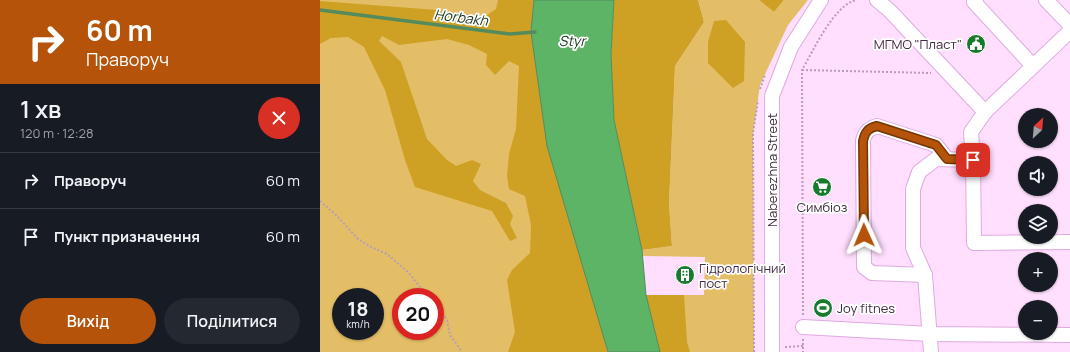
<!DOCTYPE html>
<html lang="uk">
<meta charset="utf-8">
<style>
:root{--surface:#171b24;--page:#242831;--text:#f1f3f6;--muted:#9ea1a6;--line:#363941;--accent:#b45309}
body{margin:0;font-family:Manrope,sans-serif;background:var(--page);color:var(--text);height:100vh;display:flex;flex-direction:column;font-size:15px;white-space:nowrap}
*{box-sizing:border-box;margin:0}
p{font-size:13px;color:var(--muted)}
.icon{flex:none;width:22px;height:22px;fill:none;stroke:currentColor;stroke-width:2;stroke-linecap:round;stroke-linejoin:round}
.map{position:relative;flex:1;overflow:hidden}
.sheet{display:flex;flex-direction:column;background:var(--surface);width:320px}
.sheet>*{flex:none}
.banner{background:#b45309;color:#fff;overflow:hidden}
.needle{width:26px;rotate:26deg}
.controls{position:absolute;left:698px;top:108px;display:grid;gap:8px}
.controls a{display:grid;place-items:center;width:40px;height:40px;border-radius:50%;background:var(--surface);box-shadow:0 1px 3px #0004;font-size:20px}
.speed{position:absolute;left:12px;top:288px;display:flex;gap:8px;font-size:20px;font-weight:700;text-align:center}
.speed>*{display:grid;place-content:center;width:52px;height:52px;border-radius:50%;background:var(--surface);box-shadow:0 1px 3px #0004;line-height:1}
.speed small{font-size:10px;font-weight:400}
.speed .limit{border:6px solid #d22;background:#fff;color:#111}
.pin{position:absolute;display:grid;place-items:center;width:34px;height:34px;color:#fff;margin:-17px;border-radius:8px;box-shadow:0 2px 6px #0006}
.me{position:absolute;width:44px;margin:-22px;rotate:359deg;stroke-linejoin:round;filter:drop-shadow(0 0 3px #0008)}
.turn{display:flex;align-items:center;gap:14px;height:84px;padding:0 20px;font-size:18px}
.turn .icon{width:52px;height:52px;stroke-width:2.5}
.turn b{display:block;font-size:28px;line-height:34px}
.round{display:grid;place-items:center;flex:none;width:42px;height:42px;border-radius:21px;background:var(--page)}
.overview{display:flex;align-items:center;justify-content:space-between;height:68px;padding:0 20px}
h1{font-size:24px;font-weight:600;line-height:30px}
.primary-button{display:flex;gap:8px;margin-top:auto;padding:8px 20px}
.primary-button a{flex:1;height:46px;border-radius:24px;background:var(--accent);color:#fff;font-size:16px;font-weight:600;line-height:46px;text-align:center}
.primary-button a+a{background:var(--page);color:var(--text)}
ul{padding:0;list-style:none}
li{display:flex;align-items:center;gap:12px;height:56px;padding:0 20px;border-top:1px solid var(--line)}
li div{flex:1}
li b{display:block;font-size:15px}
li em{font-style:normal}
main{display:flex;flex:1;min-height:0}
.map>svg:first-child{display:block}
</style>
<main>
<section class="sheet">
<div class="banner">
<div class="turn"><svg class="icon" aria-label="right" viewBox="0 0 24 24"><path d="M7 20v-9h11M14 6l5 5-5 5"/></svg><div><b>60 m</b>Праворуч</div></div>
</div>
<div class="overview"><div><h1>1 хв</h1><p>120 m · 12:28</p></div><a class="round" style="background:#d93025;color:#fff"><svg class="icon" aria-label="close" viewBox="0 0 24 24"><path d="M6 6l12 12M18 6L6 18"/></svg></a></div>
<ul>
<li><svg class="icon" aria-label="right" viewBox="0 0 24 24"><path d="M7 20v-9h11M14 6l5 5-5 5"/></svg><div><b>Праворуч</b></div><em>60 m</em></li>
<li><svg class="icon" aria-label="arrive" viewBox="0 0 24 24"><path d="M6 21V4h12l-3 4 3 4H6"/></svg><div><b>Пункт призначення</b></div><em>60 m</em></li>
</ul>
<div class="primary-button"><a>Вихід</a><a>Поділитися</a></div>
</section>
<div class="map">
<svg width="750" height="352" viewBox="0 0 750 352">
<rect width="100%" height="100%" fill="#ffdefe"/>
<g fill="#e4be66" fill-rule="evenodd">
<path d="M0,0H214L211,32L216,65L288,352H0ZM21,297H55V331H21ZM81,297H115V331H81Z"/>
<polygon points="378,0 439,0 454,12 464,0 488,0 468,25 440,85 433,133 434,352 340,352 326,295 384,295 385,257 323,256 322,250 352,246 349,204 355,66 384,22"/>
</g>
<g fill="#cea024">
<polygon points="178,0 214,0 211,32 227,146 288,352 188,352 195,332 187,280 192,270 210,253 211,225 205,196 189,189 187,176 189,154 196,129 199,66 189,61 175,75 166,65 167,54 149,45 127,39 79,45 62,36 59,41 81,62 107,139 127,160 136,166 152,160 161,164 153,181 160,190 186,203 193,216 190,224 197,238 190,241 172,211 95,187 85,160 65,90 44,47 28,37 11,38 0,44 0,1 117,10 164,17 176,9"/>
<polygon points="294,0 378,0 384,22 355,66 349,204 352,246 322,250 294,120 291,54"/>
<polygon points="439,0 464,0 454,12"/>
<polygon points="406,20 425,42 424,81 413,88 388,63 388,42 394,21"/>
<polygon points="326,295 364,295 367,342 370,352 340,352"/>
</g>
<polygon fill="#5db467" stroke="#558b5c" points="214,0 294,0 291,54 294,120 322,250 326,295 340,352 288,352 227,146 211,32"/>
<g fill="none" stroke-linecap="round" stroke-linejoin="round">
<polyline stroke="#558b5c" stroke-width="3.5" points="0,10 190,34 215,32"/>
<g stroke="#dfaadf" stroke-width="16">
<g id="minor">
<polyline points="557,0 570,11 665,112 750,31"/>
<polyline points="656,0 654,2 713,66"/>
<polyline points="726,0 750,25"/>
<polyline points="653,160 651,132 665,112"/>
<path d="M605,275L552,273L544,267L543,141C545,132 548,129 557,126L616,145L627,159"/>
<polyline points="483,327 610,334 750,335"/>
<polyline points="452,352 452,96 471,47 501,0"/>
<polyline points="611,352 605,275 593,248 593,189 599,172 616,159 653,160 654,243 750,242"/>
</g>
</g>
<g stroke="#b89cb8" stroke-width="2" stroke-dasharray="2 2" stroke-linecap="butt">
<polyline points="482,70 611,73"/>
<polyline points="440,89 445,75"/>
<polyline points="0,201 16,215 38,239 51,247 67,254 88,272 108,297"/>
<polyline points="115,304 120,309 127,320 130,335 140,349 141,352"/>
<path d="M483,315L482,70C493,51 515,3 537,0"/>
<polyline points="483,339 483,352"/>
<polyline points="465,347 483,346"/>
<polyline points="434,352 433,133 438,100"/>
</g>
<use href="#minor" stroke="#fff" stroke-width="14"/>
</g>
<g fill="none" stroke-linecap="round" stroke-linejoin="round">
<g stroke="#753606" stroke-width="10">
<path id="route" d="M544,235L543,141C545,132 548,128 557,126L616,145L627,159L653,160"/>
</g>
<use href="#route" stroke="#b45309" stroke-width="7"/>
</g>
<defs>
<g id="civic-disc" transform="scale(1)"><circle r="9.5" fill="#177a2c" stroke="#fff"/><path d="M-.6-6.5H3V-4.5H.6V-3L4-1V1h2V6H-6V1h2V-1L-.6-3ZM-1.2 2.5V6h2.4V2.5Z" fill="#fff"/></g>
<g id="supermarket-disc" transform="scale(1)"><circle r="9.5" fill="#177a2c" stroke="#fff"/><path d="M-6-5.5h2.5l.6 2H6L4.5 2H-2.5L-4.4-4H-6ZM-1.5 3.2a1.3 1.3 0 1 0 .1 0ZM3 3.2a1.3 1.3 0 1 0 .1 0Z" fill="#fff"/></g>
<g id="building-disc" transform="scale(1)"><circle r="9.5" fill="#177a2c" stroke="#fff"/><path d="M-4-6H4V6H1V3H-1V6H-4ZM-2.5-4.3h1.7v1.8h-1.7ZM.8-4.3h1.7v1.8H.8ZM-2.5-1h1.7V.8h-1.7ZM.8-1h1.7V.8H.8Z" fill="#fff"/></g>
<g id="stadium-disc" transform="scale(1)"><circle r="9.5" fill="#177a2c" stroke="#fff"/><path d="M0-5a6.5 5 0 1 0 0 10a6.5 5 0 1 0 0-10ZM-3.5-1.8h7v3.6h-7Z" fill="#fff"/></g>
</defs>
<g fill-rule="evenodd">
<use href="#civic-disc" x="656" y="44"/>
<use href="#supermarket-disc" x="502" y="187"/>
<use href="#building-disc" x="365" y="275"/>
<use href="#stadium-disc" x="503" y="308"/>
</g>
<g text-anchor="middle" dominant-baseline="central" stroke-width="3.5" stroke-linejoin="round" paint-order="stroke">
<g font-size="13" fill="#412c42" stroke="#fff" text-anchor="start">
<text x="642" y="44" text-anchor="end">МГМО "Пласт"</text>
<text x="502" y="207" text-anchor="middle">Симбіоз</text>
<text x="379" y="268">Гідрологічний<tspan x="379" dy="15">пост</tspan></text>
<text x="517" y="308">Joy fitnes</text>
</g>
<g font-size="13" fill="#412c42" stroke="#fff">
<text transform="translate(452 170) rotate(-90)">Naberezhna Street</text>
</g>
<g font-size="14" font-style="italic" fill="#133617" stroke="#fff">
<text transform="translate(141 17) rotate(7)">Horbakh</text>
<text x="252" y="40">Styr</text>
</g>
</g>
</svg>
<div class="controls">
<a><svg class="needle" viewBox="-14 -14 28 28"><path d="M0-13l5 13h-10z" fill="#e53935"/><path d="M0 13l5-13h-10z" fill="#9ea1a6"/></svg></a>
<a><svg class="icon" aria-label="sound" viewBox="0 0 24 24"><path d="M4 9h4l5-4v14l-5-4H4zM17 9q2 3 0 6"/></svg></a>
<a><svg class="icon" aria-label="layers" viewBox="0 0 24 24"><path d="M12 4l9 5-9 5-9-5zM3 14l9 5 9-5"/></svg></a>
<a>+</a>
<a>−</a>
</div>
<div class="speed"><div>18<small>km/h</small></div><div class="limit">20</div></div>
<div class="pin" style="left:653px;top:160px;background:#d93025"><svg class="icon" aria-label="arrive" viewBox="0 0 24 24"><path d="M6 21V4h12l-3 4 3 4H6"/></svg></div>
<svg class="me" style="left:544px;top:235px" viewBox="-20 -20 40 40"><path d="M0-17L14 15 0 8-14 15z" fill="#b45309" stroke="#fff" stroke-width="4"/></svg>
</div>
</main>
